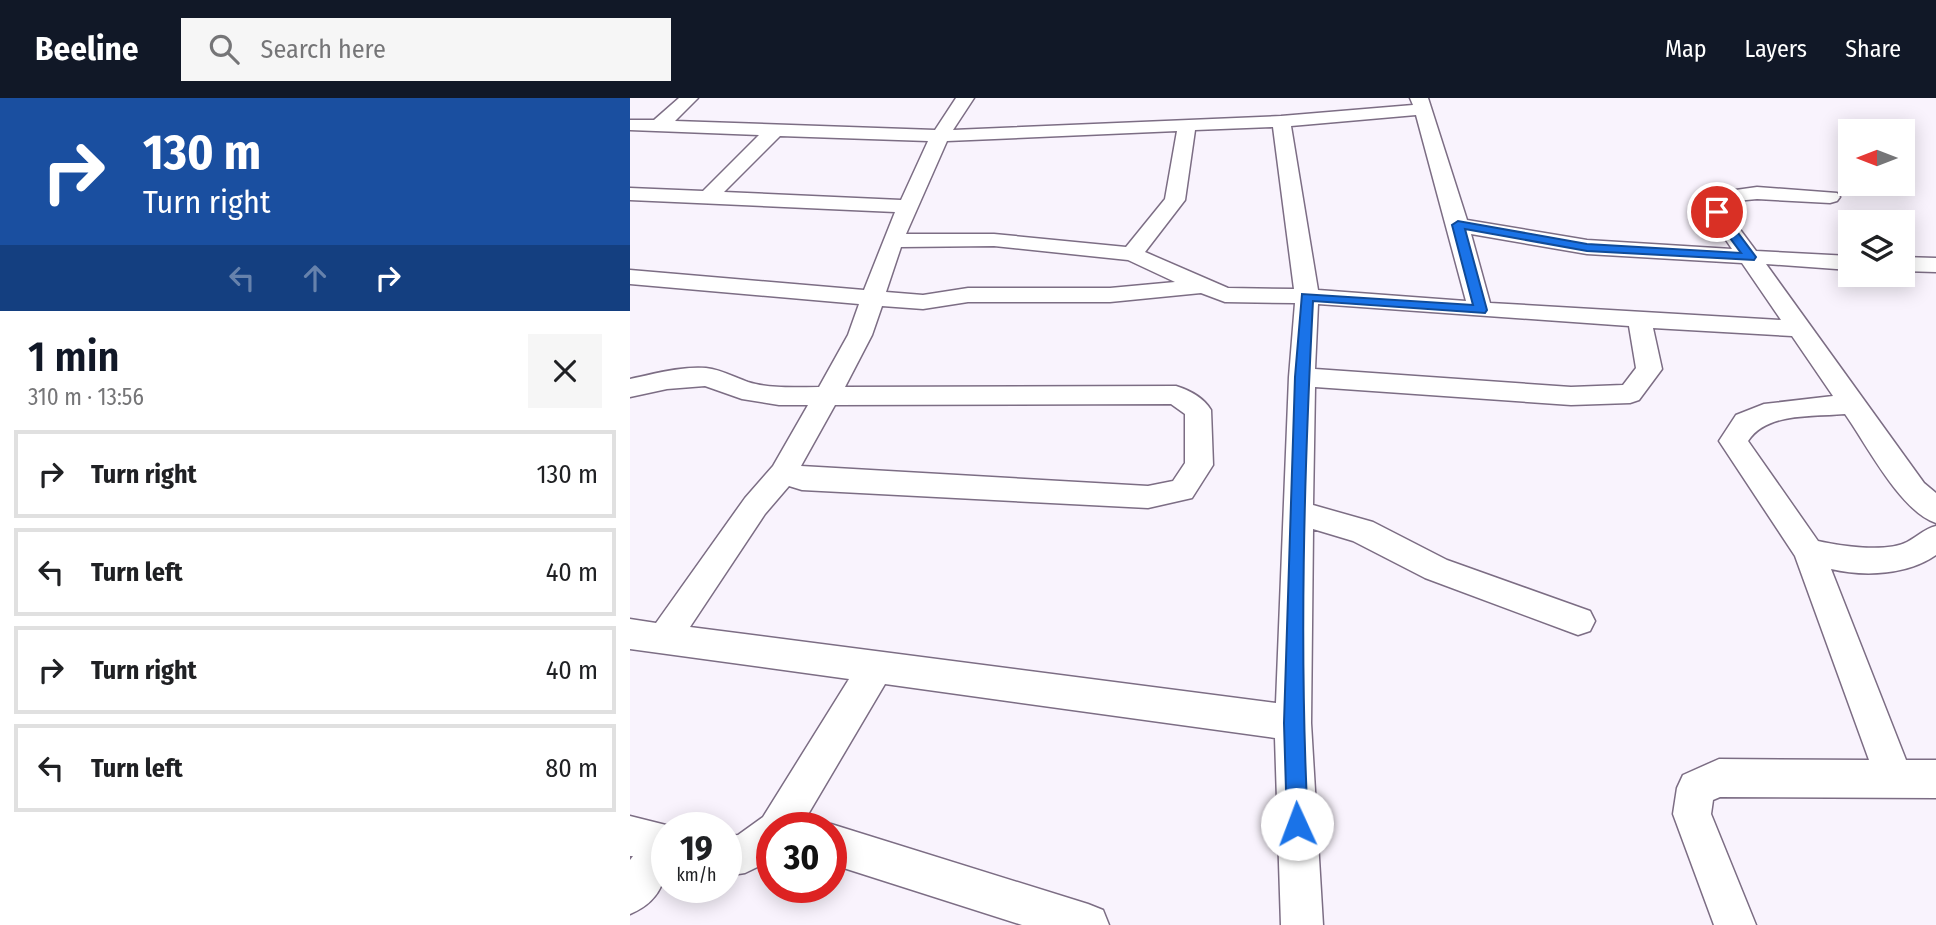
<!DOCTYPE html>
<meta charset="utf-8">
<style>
:root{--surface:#fff;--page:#f6f6f6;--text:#202124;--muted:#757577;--line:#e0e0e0;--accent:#111827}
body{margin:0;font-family:"Fira Sans Condensed",sans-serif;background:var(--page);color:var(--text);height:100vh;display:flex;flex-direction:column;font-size:26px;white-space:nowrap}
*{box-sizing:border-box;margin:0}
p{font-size:23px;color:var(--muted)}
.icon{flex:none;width:38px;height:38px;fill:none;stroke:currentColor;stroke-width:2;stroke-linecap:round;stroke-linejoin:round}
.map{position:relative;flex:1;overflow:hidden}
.drawer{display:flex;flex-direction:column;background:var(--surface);width:630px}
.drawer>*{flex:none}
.guide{background:#1a4fa0;color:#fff;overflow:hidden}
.needle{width:46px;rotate:270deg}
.controls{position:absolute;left:1208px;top:21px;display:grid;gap:14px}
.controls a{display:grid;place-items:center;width:77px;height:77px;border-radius:0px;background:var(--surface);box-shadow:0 4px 18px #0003;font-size:35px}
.speed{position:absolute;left:21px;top:714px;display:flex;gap:14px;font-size:35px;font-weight:700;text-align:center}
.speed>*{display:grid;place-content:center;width:91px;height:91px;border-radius:50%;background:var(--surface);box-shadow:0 4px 18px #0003;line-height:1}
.speed small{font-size:18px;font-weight:400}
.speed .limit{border:10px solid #d22;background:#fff;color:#111}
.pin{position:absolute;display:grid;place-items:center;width:60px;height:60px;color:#fff;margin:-30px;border:4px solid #fff;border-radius:50%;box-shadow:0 2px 7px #0007}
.me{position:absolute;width:77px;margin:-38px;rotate:358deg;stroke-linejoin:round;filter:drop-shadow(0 0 5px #0008)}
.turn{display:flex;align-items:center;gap:24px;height:147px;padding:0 28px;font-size:32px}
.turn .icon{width:91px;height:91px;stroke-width:2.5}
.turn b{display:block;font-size:49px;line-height:60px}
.lanes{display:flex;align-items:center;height:66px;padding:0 28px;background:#0003;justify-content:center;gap:35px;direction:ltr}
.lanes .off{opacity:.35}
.round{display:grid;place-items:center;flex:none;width:74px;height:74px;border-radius:0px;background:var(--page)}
.summary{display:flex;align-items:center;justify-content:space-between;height:119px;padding:0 28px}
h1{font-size:42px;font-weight:600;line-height:52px;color:var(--accent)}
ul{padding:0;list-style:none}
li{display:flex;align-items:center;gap:21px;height:88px;margin:0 14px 10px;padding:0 14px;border:4px solid var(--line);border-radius:0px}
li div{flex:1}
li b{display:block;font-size:26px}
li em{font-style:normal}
header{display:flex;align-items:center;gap:42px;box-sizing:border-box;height:98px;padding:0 35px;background:var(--accent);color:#fff}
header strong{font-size:33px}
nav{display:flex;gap:38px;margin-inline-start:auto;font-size:24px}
.search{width:490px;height:63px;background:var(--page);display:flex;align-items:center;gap:18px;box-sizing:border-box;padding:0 24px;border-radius:0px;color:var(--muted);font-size:26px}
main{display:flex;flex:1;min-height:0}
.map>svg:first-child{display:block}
</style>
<header>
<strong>Beeline</strong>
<div class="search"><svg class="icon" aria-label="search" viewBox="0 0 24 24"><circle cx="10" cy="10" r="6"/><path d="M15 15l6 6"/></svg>Search here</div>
<nav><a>Map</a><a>Layers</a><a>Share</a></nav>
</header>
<main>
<section class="drawer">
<div class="guide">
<div class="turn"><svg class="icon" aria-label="right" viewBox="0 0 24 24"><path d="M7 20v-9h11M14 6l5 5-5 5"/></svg><div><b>130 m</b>Turn right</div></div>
<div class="lanes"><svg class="icon off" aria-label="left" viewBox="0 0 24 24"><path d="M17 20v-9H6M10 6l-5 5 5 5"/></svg><svg class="icon off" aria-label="ahead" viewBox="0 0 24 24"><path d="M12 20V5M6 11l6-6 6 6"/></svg><svg class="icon" aria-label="right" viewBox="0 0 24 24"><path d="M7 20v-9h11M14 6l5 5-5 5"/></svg></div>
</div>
<div class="summary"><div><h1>1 min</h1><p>310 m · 13:56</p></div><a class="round"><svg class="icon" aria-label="close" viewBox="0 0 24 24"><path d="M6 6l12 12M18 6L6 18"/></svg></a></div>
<ul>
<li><svg class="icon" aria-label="right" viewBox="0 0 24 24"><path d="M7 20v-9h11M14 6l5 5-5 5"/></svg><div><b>Turn right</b></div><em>130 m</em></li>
<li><svg class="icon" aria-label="left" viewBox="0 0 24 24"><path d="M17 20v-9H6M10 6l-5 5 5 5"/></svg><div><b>Turn left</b></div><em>40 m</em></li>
<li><svg class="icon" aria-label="right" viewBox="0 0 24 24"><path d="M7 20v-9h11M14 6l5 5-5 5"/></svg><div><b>Turn right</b></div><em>40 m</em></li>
<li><svg class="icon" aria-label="left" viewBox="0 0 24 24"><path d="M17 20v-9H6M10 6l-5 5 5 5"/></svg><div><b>Turn left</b></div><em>80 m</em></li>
</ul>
</section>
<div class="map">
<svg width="1306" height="827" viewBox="0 0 1306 827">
<rect width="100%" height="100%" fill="#f9f3fd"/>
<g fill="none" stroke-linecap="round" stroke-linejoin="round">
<g stroke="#7c6d84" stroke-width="3">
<g id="street">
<path d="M49,0H68L45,23L305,32L326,0H344L323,32L651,18L783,7L780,0H798L837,122L957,142L1102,151L1077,114L1074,100L1077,96L1127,89L1207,95L1210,99L1207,103L1200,105L1127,101L1095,104L1097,114L1126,153L1220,158V172L1136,166L1294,385L1306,395V425C1270,413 1237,347 1215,316C1183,319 1137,314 1118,343L1188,443C1210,448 1256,455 1277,444C1287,439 1294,431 1306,428V457C1278,477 1234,479 1201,471L1276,662H1306V700L1090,699L1083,702L1081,716L1126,827H1084L1043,716L1047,690L1053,677L1089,661L1239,662L1165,458L1089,343L1106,317L1134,306L1203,298L1162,238L1023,230L1032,271L1009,302L1000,305L941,307L685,289L683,407L743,424L817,462L960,513L965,523L960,533L948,537L795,480L723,443L683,431L681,625L693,827H651L645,640L255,586L170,730H142V762L115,775L96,778V738L108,737L133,719L219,581L0,551V521L26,525L115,400L143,368L178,307H149L112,301L75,288L37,291L0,299V281C24,276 51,268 76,270C92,272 104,279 118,284C140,291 166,289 189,289L218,237L229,206L0,186V172L234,192L265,114L0,102V90L73,93L129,37L0,32V22H24ZM786,17L836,203L688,192L661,28ZM643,29L664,191L598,190L515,154L555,102L565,32ZM547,33L535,101L496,149L364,136H276L317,43ZM150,38L298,43L271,102L94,94ZM841,136L957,156L1112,165L1151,222L860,205ZM364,148L498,162L545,184L480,190H338L293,197L256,194L271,149ZM571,195L595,204L665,205L659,279L646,605L60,529L135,416L159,388L172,392L518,410L562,400L583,367L581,312C574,300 559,292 546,288L215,289L242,237L252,208L293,211L338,204H480ZM688,206L999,228L1006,270L993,287L941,289L685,271ZM541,306L555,316V365L543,383L518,388L171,368L205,307Z"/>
<polygon points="1272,159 1306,160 1306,174 1272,173"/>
<path d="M0,718L48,730H37C37,767 41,799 0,816V762L3,758H0Z"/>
<polygon points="201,726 458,806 473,812 479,827 392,827 201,766 201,730 192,730"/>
</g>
</g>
<use href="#street" fill="#fff" fill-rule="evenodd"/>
</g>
<path fill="#1a73e8" stroke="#114b97" stroke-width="2" d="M1083,112H1091L1126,159L1124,162L957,153L835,131L857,212L855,215L683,203C674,376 669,552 678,726L675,733L667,736L660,733L657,726L654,625L665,279L672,196L843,207L822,127L828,123L957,146L1111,155L1081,114Z"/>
</svg>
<div class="controls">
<a><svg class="needle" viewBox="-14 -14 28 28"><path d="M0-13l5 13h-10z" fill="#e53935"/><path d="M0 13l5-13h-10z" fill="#757577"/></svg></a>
<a><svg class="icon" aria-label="layers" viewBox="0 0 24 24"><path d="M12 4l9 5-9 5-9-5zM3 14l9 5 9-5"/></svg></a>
</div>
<div class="speed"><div>19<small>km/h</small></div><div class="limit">30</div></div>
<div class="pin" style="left:1087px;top:114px;background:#d93025"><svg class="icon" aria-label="arrive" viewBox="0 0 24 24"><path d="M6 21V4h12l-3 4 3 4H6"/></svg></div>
<svg class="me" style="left:667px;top:726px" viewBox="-20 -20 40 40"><circle r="19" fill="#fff"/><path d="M0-13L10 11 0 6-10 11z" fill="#1a73e8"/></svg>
</div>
</main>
